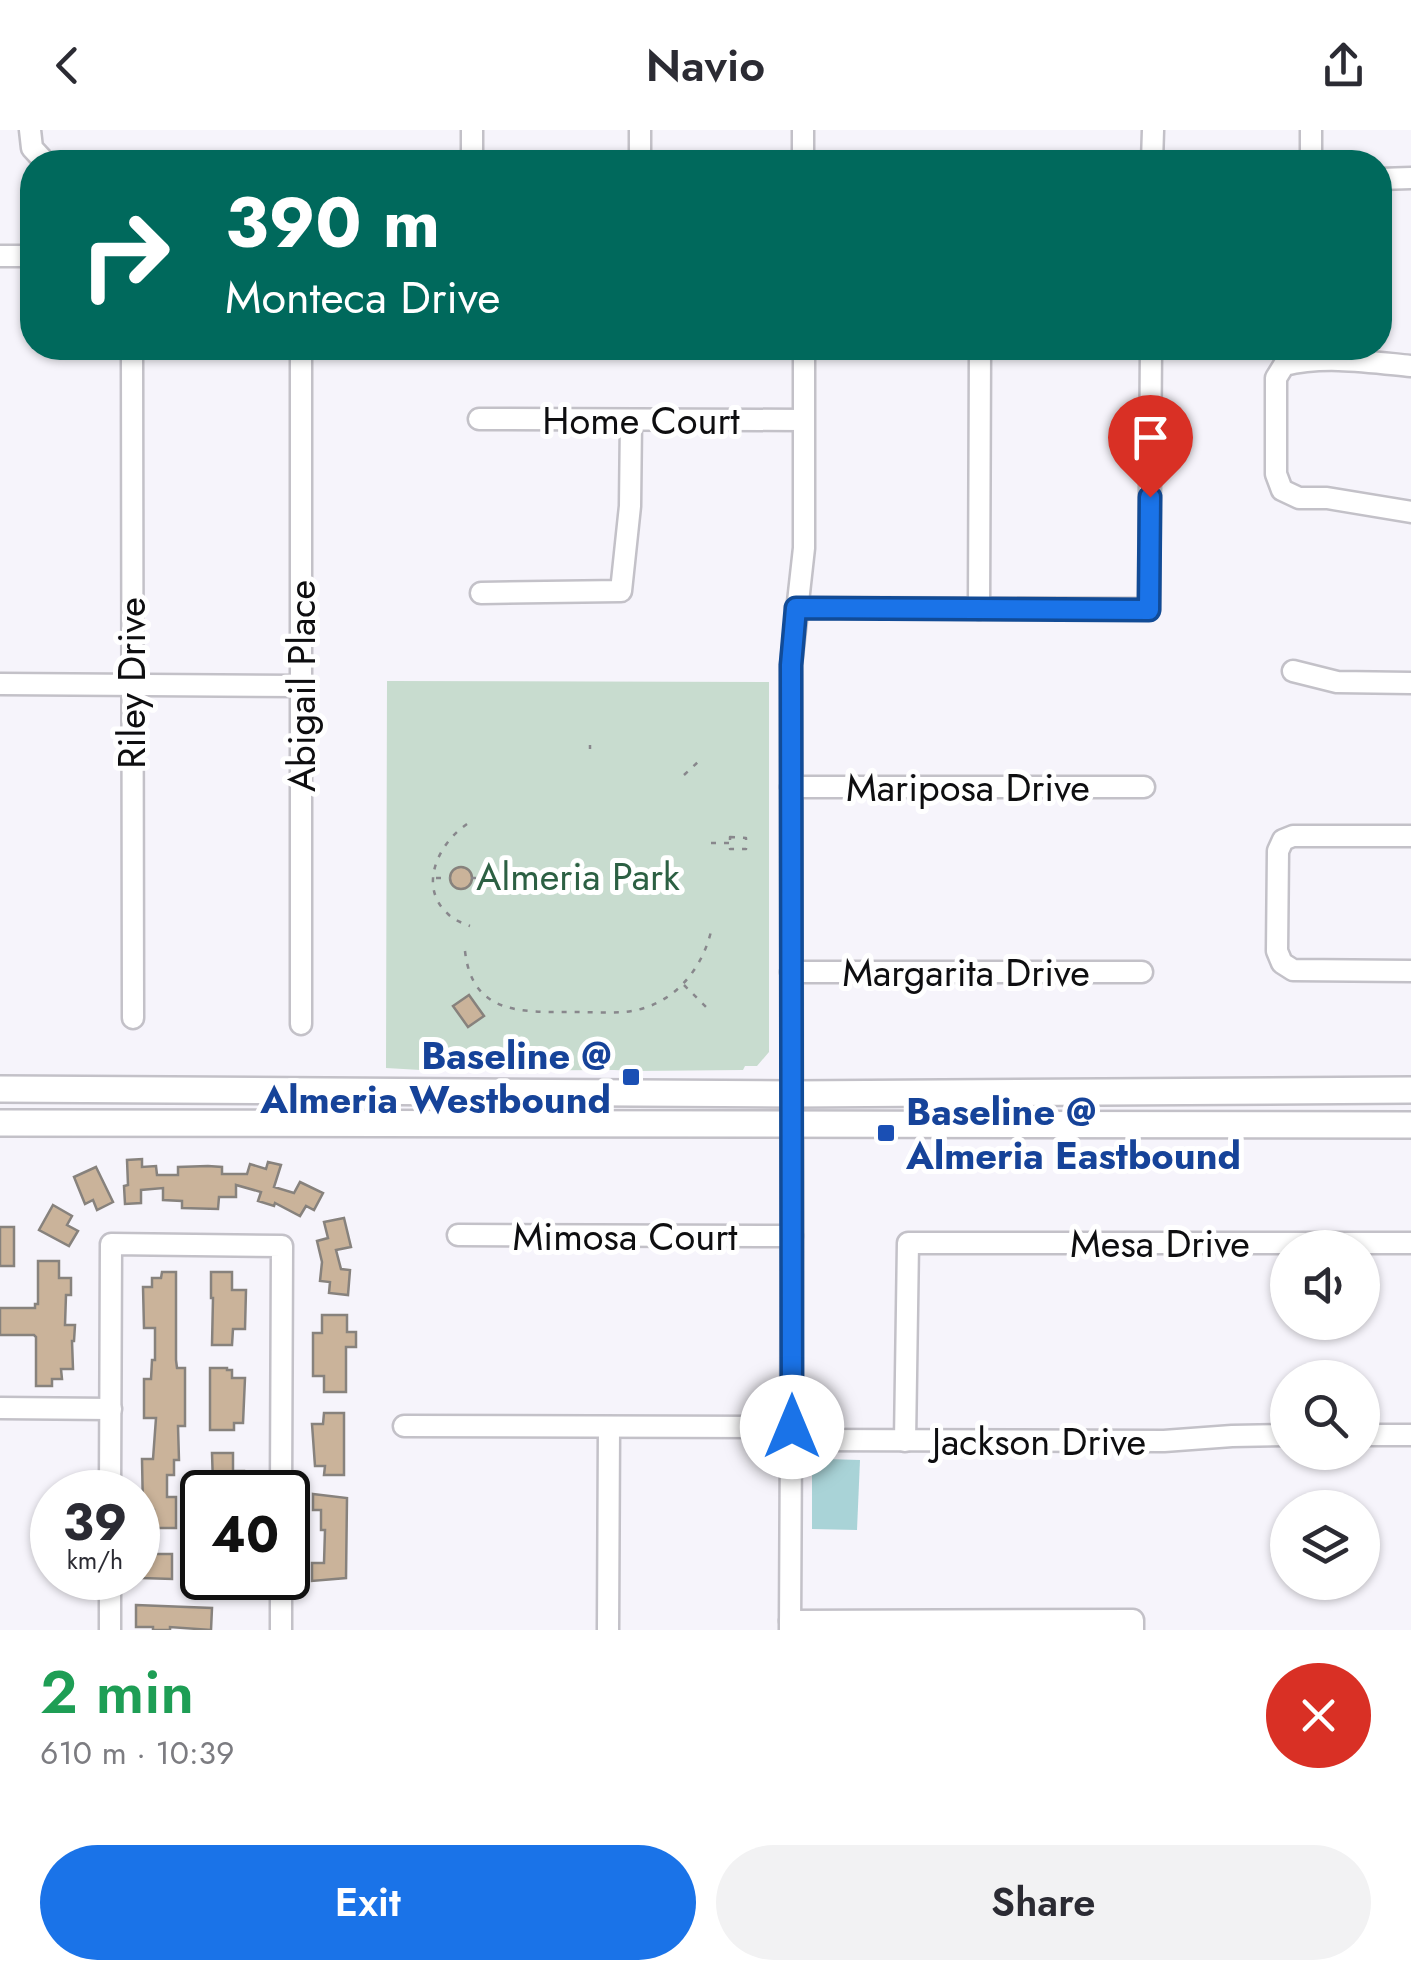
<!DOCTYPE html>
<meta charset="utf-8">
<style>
:root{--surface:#fff;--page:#f2f2f3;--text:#2b2b33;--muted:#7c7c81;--accent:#1a73e8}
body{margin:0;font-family:Jost,sans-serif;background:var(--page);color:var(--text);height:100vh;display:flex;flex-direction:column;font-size:38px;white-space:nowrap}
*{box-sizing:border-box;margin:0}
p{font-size:32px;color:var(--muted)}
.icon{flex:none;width:55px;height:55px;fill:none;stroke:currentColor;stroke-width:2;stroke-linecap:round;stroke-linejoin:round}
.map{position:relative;height:1500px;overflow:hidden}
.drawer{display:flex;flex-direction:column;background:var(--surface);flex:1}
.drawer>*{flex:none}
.hud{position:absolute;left:20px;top:20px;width:1372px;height:210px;border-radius:40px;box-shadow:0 2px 8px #0004;background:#00695c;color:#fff;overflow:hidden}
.controls{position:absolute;left:1270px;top:1100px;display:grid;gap:20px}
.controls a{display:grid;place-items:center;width:110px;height:110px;border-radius:50%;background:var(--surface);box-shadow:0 2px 8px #0004;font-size:50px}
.speed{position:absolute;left:30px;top:1340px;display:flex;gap:20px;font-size:50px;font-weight:700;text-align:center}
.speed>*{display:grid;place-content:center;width:130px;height:130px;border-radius:50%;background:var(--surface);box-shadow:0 2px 8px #0004;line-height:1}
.speed small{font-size:25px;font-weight:400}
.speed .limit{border:5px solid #111;border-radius:15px;background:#fff;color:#111}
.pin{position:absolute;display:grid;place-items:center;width:85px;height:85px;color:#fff;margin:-102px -42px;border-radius:50% 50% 50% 0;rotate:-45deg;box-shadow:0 0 10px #0007}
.pin .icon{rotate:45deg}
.me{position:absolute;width:110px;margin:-55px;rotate:0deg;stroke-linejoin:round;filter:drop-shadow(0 0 8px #0008)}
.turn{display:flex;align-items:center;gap:35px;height:210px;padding:0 40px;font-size:45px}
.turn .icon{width:130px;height:130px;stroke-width:2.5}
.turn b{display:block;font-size:70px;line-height:85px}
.round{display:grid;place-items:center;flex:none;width:105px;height:105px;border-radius:52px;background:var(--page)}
.head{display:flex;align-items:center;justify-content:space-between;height:170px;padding:0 40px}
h1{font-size:60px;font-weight:600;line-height:75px;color:#1e9e55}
.primary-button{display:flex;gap:20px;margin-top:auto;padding:20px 40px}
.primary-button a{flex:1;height:115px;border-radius:60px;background:var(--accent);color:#fff;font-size:40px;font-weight:600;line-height:115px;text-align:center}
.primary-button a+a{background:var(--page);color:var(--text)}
header{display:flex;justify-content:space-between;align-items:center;height:130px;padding:0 40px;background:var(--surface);font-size:45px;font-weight:600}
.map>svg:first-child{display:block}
</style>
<header><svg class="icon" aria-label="back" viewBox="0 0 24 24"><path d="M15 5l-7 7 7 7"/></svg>Navio<svg class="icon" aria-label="share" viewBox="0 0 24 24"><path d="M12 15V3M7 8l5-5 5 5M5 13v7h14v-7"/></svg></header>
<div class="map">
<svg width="1411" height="1500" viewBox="0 0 1411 1500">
<rect width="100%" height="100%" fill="#f6f4fb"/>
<polygon fill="#c8dccf" points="387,551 769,552 769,922 757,936 745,936 743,940 635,941 614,940 438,941 386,938"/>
<polygon fill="#a9d3d7" points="826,1329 860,1330 857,1400 812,1399 812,1345"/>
<g fill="#cab39a" stroke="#87827d" stroke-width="2.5">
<circle cx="461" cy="748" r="11"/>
<polygon points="469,865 484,886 468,897 453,876"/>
<polygon points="142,1029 142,1037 156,1036 157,1045 178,1045 178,1037 208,1036 222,1037 222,1044 247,1044 250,1034 266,1039 268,1032 281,1035 274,1057 294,1063 300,1052 323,1063 314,1080 306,1076 300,1086 275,1073 274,1076 258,1071 261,1062 236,1055 236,1067 219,1067 218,1079 182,1078 182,1071 163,1070 163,1058 141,1060 141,1073 125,1074 124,1056 128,1055 127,1030"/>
<polygon points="96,1037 113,1072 97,1080 93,1070 85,1074 74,1047"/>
<polygon points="53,1075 72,1086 67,1095 78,1101 69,1116 39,1100"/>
<polygon points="344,1088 351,1117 336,1120 341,1139 350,1140 348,1165 329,1163 330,1152 320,1151 322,1132 317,1111 328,1108 324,1092"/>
<rect x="0" y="1097" width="14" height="39"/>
<polygon points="38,1131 59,1131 59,1148 71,1148 71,1165 66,1165 65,1195 75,1195 74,1211 72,1211 73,1239 61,1239 62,1249 52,1249 52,1256 36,1256 36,1207 34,1205 0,1205 0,1178 35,1178 35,1174 38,1174"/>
<polygon points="162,1142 176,1142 176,1230 177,1238 185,1238 185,1296 178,1296 179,1330 174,1330 174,1345 167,1345 167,1367 176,1367 176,1398 154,1398 154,1380 143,1380 142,1329 153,1329 156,1288 144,1288 144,1249 151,1249 152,1230 155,1230 155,1198 144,1198 143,1157 152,1157 152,1148 161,1148"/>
<polygon points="211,1142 232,1142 232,1160 246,1160 245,1199 233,1199 232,1215 212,1215 213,1168 211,1168"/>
<polygon points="322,1185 347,1185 347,1202 356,1202 356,1217 346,1217 346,1262 324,1262 324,1246 313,1246 313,1203 322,1203"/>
<polygon points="210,1238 227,1238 227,1240 232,1240 232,1248 245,1248 243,1293 234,1293 234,1300 210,1300"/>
<polygon points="324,1283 344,1283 344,1345 324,1345 325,1336 315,1336 312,1294 323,1294"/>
<polygon points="212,1323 233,1323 233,1341 244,1341 244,1357 213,1354"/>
<polygon points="313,1364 347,1368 346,1448 312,1451 312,1433 324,1433 325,1400 321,1400 321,1380 313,1380"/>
<polygon points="152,1424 172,1424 172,1449 142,1448 143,1433 152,1433"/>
<polygon points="136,1475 212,1478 211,1500 170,1497 170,1500 153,1500 153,1497 136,1497"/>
</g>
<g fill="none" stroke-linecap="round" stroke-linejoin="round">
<g stroke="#c3c1c8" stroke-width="25">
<g id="minor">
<polyline points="30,0 32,18 45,32"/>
<polyline points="803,0 803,32"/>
<polyline points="1311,0 1311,32"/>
<polyline points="472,32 472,0"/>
<polyline points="640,32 640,0"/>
<polyline points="1152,32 1153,0"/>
<polyline points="1380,49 1411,48"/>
<polyline points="0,126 32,126"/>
<polyline points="132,218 133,888"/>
<path d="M1411,236C1370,232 1324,225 1284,235L1276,248V344L1282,360L1299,368H1327L1411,382"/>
<polyline points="479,289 803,290"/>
<polyline points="481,463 621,461 630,376 631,291"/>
<polyline points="796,478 1149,479 1151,218"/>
<polyline points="979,479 980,218"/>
<polyline points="1293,541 1337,552 1411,553"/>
<polyline points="0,554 301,556"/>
<polyline points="791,657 1144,657"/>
<polyline points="1411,706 1293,706 1283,710 1278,721 1277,821 1282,833 1293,840 1411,841"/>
<polyline points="791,842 1142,842"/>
<polyline points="301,894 301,218"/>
<polyline points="458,1105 792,1106"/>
<polyline points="0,1278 111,1279"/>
<polyline points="404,1296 792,1297"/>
<polyline points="1362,1305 1411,1305"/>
<polyline points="791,1310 1164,1311 1232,1306 1288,1305"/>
<polyline points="905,1311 908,1113 1411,1113"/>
<polyline points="110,1362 111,1114 282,1116 281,1362"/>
<polyline points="790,1491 1133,1490 1133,1500"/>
<polyline points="110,1500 110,1448"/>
<polyline points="281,1500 281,1448"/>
<polyline points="608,1500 609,1297"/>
<polyline points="790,1500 792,1106 791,535 804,418 804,218"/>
</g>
</g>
<g stroke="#c3c1c8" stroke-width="30">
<g id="major">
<polyline points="0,959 792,964 1411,960"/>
<polyline points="0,993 1411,995"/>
</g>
</g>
<g stroke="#88878c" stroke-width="2.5" stroke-dasharray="5 8" stroke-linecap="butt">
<polyline points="590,615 590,619"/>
<polyline points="684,645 699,631"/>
<path d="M467,694C439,713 417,756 448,784C454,790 462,793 470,796"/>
<polygon points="730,707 746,708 746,719 730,719"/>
<polyline points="711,713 730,713"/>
<polyline points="436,748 450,748"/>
<polyline points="471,748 488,748"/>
<path d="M465,821C472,884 520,882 570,882C588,882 607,883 624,882C671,878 703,841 712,797"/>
<polyline points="684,855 707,878"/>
</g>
<use href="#minor" stroke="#fff" stroke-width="20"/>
<use href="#major" stroke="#fff" stroke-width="25"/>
</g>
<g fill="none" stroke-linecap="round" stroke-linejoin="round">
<g stroke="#114b97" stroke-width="25">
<polyline id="route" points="792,1297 791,535 796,478 1149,480 1150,367"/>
</g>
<use href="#route" stroke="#1a73e8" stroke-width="18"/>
</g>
<g fill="#1a4fb4" stroke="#fff" stroke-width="4">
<rect x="621" y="937" width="20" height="20" rx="5"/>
<rect x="876" y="993" width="20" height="20" rx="5"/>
</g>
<g text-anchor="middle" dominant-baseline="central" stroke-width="10" stroke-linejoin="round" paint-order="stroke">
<g font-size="38" fill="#0e0e10" stroke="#fff">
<text x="641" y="290">Home Court</text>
<text transform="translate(131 553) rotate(-90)">Riley Drive</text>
<text transform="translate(301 556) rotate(-90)">Abigail Place</text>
<text x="968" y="657">Mariposa Drive</text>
<text x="966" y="842">Margarita Drive</text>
<text x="625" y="1106">Mimosa Court</text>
<text x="1160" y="1113">Mesa Drive</text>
<text x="1039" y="1311">Jackson Drive</text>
</g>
<g font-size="38" fill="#2c6043" stroke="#fff">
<text x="578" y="746">Almeria Park</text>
</g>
<g font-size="38" font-weight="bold" fill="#164399" stroke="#fff" text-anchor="end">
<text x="611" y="925">Baseline @<tspan x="611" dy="44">Almeria Westbound</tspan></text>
<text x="906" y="981" text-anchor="start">Baseline @<tspan x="906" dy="44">Almeria Eastbound</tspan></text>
</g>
</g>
</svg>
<div class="controls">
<a><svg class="icon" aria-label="sound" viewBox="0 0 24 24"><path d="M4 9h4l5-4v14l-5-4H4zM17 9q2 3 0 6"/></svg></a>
<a><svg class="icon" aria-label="search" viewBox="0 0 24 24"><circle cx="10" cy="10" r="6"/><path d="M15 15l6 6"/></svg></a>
<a><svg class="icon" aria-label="layers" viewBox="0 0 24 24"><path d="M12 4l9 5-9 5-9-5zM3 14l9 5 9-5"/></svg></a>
</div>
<div class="speed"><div>39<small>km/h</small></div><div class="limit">40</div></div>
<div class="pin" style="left:1150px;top:367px;background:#d93025"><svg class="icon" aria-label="arrive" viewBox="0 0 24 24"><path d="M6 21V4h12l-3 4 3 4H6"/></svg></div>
<svg class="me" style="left:792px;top:1297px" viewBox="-20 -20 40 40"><circle r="19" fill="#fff"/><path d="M0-13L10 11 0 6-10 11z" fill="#1a73e8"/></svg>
<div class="hud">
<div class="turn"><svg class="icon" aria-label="right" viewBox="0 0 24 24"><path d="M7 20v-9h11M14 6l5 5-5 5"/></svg><div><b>390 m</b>Monteca Drive</div></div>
</div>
</div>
<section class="drawer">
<div class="head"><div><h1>2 min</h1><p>610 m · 10:39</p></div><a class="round" style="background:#d93025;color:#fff"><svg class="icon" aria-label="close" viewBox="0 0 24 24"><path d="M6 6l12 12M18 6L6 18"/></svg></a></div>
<div class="primary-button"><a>Exit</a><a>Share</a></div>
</section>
